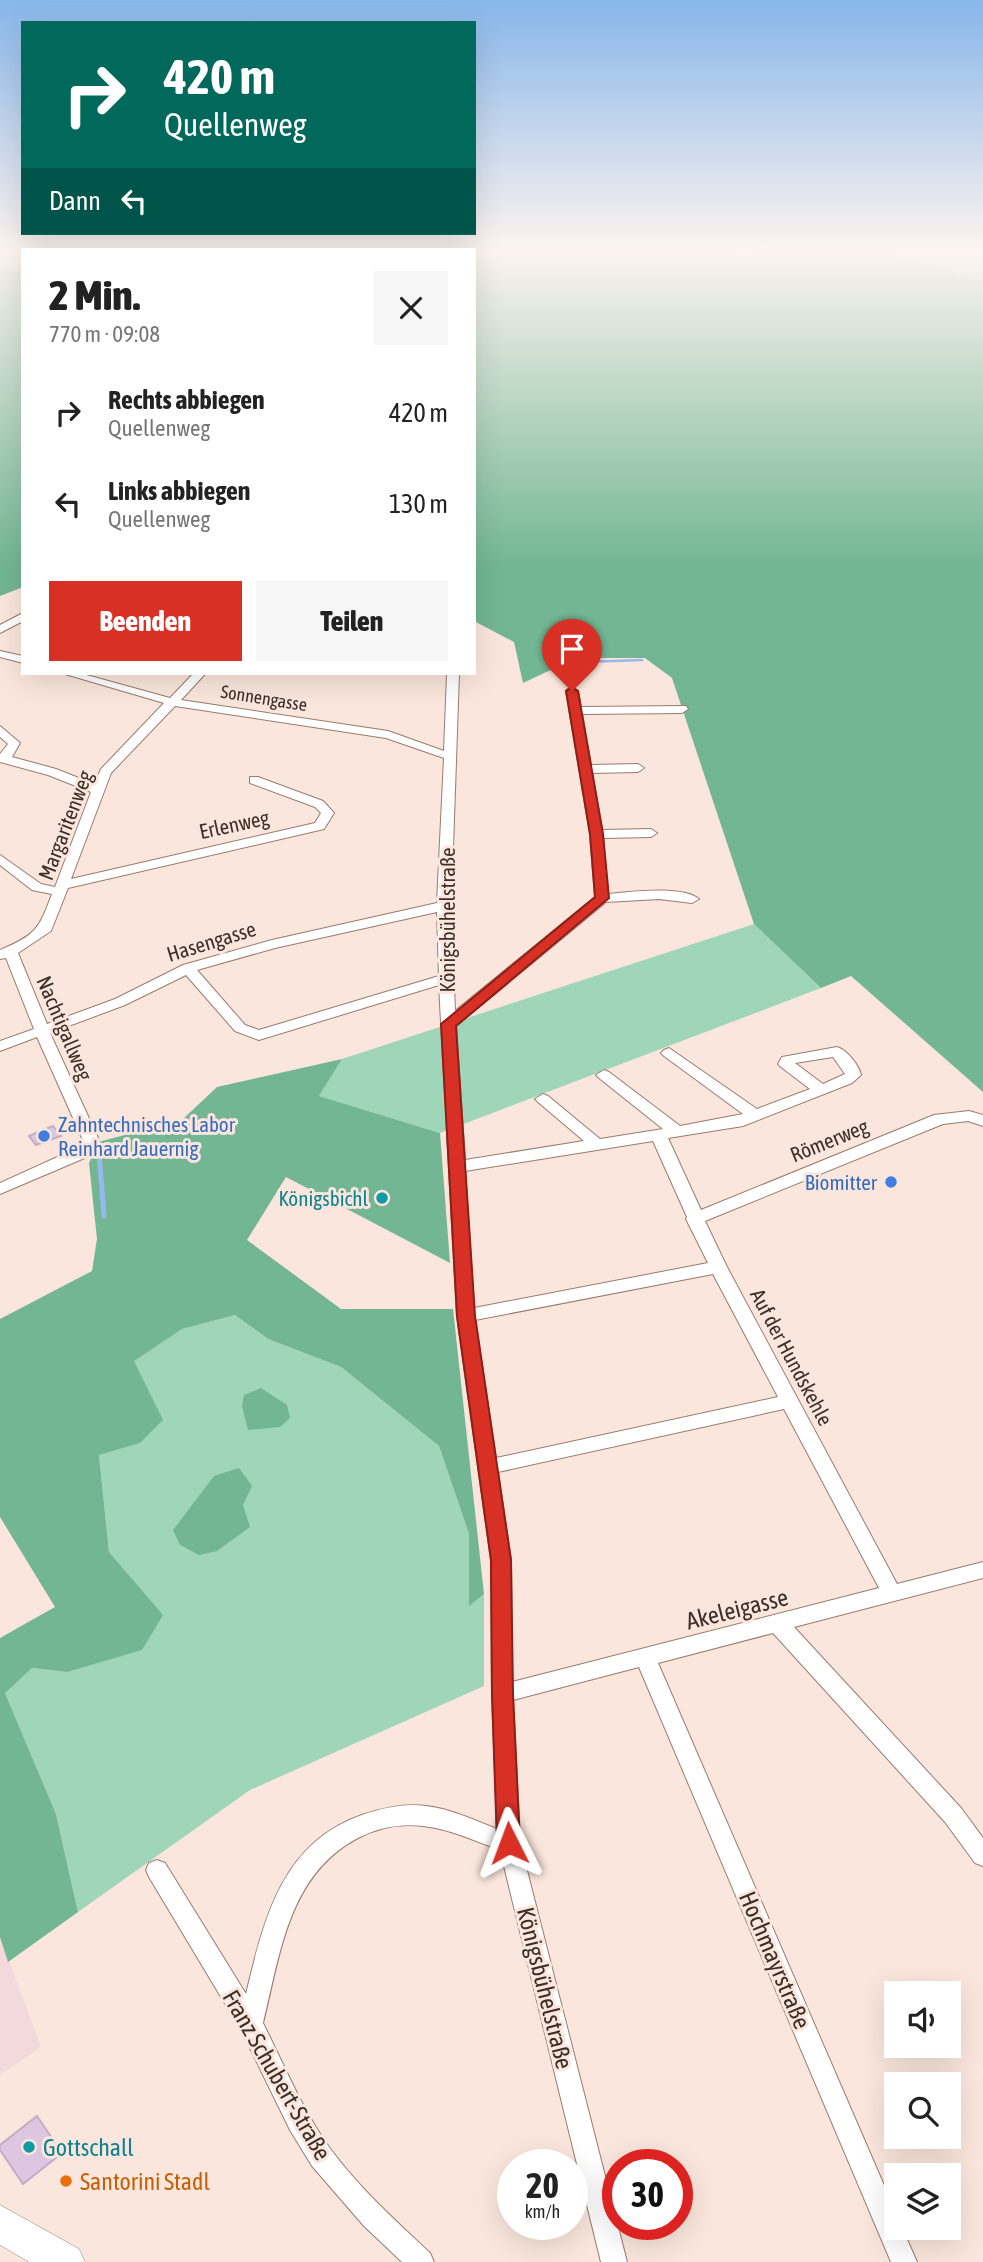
<!DOCTYPE html>
<html lang="de">
<meta charset="utf-8">
<style>
:root{--surface:#fff;--page:#f6f6f6;--text:#222;--muted:#767676;--accent:#d93025}
body{margin:0;font-family:"Asap Condensed",sans-serif;background:var(--page);color:var(--text);height:100vh;display:flex;flex-direction:column;font-size:26px;white-space:nowrap}
*{box-sizing:border-box;margin:0}
p{font-size:23px;color:var(--muted)}
.icon{flex:none;width:38px;height:38px;fill:none;stroke:currentColor;stroke-width:2;stroke-linecap:round;stroke-linejoin:round}
.map{position:relative;flex:1;overflow:hidden}
.panel{position:absolute;left:21px;top:248px;width:455px;height:427px;display:flex;flex-direction:column;background:var(--surface);border-radius:0px;box-shadow:0 7px 28px #0002}
.panel>*{flex:none}
.banner{position:absolute;left:21px;top:21px;width:455px;height:214px;border-radius:0px;box-shadow:0 7px 28px #0002;background:#00695c;color:#fff;overflow:hidden}
.controls{position:absolute;left:884px;top:1981px;display:grid;gap:14px}
.controls a{display:grid;place-items:center;width:77px;height:77px;border-radius:0px;background:var(--surface);box-shadow:0 7px 28px #0002;font-size:35px}
.speed{position:absolute;left:497px;top:2149px;display:flex;gap:14px;font-size:35px;font-weight:700;text-align:center}
.speed>*{display:grid;place-content:center;width:91px;height:91px;border-radius:50%;background:var(--surface);box-shadow:0 7px 28px #0002;line-height:1}
.speed small{font-size:18px;font-weight:400}
.speed .limit{border:10px solid #d22;background:#fff;color:#111}
.pin{position:absolute;display:grid;place-items:center;width:60px;height:60px;color:#fff;margin:-72px -30px;border-radius:50% 50% 50% 0;rotate:-45deg;box-shadow:0 0 7px #0007}
.pin .icon{rotate:45deg}
.me{position:absolute;width:77px;margin:-38px;rotate:357deg;stroke-linejoin:round;filter:drop-shadow(0 0 5px #0008)}
.turn{display:flex;align-items:center;gap:24px;height:147px;padding:0 28px;font-size:32px}
.turn .icon{width:91px;height:91px;stroke-width:2.5}
.turn b{display:block;font-size:49px;line-height:60px}
.then{display:flex;align-items:center;height:66px;padding:0 28px;background:#0003;gap:14px;font-size:26px}
.round{display:grid;place-items:center;flex:none;width:74px;height:74px;border-radius:0px;background:var(--page)}
.summary{display:flex;align-items:center;justify-content:space-between;height:119px;padding:0 28px}
h1{font-size:42px;font-weight:800;line-height:52px}
.cta{display:flex;gap:14px;margin-top:auto;padding:14px 28px}
.cta a{flex:1;height:80px;border-radius:0px;background:var(--accent);color:#fff;font-size:28px;font-weight:800;line-height:80px;text-align:center}
.cta a+a{background:var(--page);color:var(--text)}
ul{padding:0;list-style:none}
li{display:flex;align-items:center;gap:21px;height:91px;padding:0 28px}
li div{flex:1}
li b{display:block;font-size:26px}
li em{font-style:normal}
.map>svg:first-child{display:block}
</style>
<div class="map">
<svg width="983" height="2262" viewBox="0 0 983 2262">
<rect width="100%" height="100%" fill="#fae6dc"/>
<polygon fill="#f4d9dc" points="0,1937 41,2047 0,2075"/>
<g fill="#9fd6b9">
<polygon points="0,251 23,251 23,270 0,271"/>
<polygon points="891,251 983,251 983,280 904,259"/>
<polygon points="754,924 821,988 440,1133 319,1096 342,1059"/>
<polygon points="235,1315 268,1339 341,1367 439,1446 469,1534 469,1605 484,1594 484,1686 250,1790 78,1912 56,1814 5,1693 31,1668 67,1672 163,1616 109,1552 99,1454 140,1443 133,1361 182,1329"/>
</g>
<g fill="#72b693">
<polygon points="474,251 688,251 751,255 773,251 891,251 904,259 983,280 983,1092 851,976 821,988 754,924 672,678 645,658 576,658 523,683 514,642 474,621"/>
<polygon points="23,270 23,587 0,596 0,271"/>
<polygon points="342,1059 319,1096 440,1133 450,1263 286,1177 247,1240 341,1309 453,1309 484,1594 469,1606 469,1534 439,1446 341,1367 268,1339 235,1315 182,1329 134,1361 163,1420 140,1443 99,1455 109,1552 163,1615 142,1650 67,1672 32,1668 5,1693 56,1814 78,1912 8,1962 0,1937 0,1638 55,1607 0,1517 0,1319 92,1271 97,1239 89,1163 98,1142 182,1120 217,1087"/>
<polygon points="261,1388 287,1405 290,1418 280,1427 248,1430 242,1406 244,1395"/>
<polygon points="239,1468 252,1486 243,1505 250,1527 217,1551 199,1555 180,1545 173,1530 214,1476"/>
</g>
<g fill="none" stroke-linecap="round" stroke-linejoin="round">
<polyline stroke="#96b8ee" stroke-width="2.5" points="553,668 583,662 642,660"/>
<polyline stroke="#96b8ee" stroke-width="3.5" points="99,1152 99,1155"/>
<polyline stroke="#96b8ee" stroke-width="5" points="99,1153 104,1216"/>
</g>
<g fill="#ddc6e0" stroke="#c3adc7" stroke-width="2">
<polygon points="53,1126 61,1136 36,1145 29,1136"/>
<polygon points="37,2116 62,2153 23,2184 0,2150 0,2145"/>
</g>
<g fill="none" stroke-linecap="round" stroke-linejoin="round">
<g stroke="#997b6c" stroke-width="2">
<g id="street">
<polygon points="23,613 23,621 0,633 0,625"/>
<polygon points="0,651 23,656 23,663 0,657"/>
<path d="M65,674H83L170,698L193,674H205L181,700L388,731L444,751L447,674H459L451,906L455,1011L595,897L590,834L566,691L568,689L572,688L578,691L581,707L686,706L688,709L682,713L582,714L591,765L638,764L644,768L638,772L592,773L602,830L651,829L657,833L651,837L603,838L608,894C630,892 682,885 699,899L692,903L659,899L606,902L456,1026L465,1160L584,1141L538,1102L535,1099L543,1094L548,1096L600,1139L663,1129L599,1078L596,1075L604,1070L609,1072L680,1126L743,1114L664,1056L661,1053L664,1050L669,1048L757,1109L810,1089L781,1067L778,1064L782,1057L837,1047C847,1050 859,1065 861,1075L852,1083L743,1126L668,1138L701,1210L934,1115L969,1111L983,1115V1126L968,1121L943,1124L705,1221L727,1267L897,1584L983,1562V1578L794,1627L961,1808L983,1838V1866L975,1863L945,1822L773,1633L658,1663L896,2213V2228H902L917,2262H891L639,1667L513,1700L520,1843L627,2262H601L500,1850C475,1841 450,1829 423,1826C400,1823 376,1828 356,1839C288,1876 280,1955 263,2023C284,2065 302,2109 329,2147C358,2187 395,2220 430,2253L434,2262H402L364,2226L312,2166L290,2130L242,2032L149,1877L146,1870L149,1863L157,1860L165,1863L246,1994C264,1920 281,1843 362,1815C383,1808 404,1803 426,1806C451,1809 474,1820 497,1829L492,1694L491,1560L457,1316L439,985L259,1040L235,1031L186,975L125,1005L50,1033L98,1138L87,1157L0,1194V1183L75,1149L82,1138L37,1037L0,1051V1041L34,1029L6,958L0,959V950C36,935 39,929 52,894L32,890L0,865V855L41,884L55,887L91,792L48,775L0,762V754L8,744L0,737V726L20,743L12,757L56,769L94,784L101,769L164,703ZM175,706L386,738L444,758L437,903L272,940L183,965L115,999L47,1024L18,953L51,931L68,888L324,829L334,813L323,801L258,777H250V783L315,807L321,813L315,823L71,879L111,773ZM437,912L439,976L259,1030L245,1025L197,970L275,948ZM833,1057L845,1074L823,1084L795,1063ZM653,1141L687,1217L686,1219L708,1263L474,1308L465,1171ZM713,1274L778,1397L496,1458L475,1320ZM784,1409L879,1588L512,1682L511,1560L498,1472Z"/>
</g>
</g>
<g stroke="#997b6c" stroke-width="1">
<polygon id="secondary" points="0,2205 79,2249 85,2262 29,2262 0,2245"/>
</g>
<use href="#street" fill="#fff" fill-rule="evenodd"/>
<use href="#secondary" fill="#fff" fill-rule="evenodd"/>
</g>
<linearGradient id="sky" x2="0" y2="1"><stop stop-color="#87b6ea"/><stop offset="0.44" stop-color="#fdf4ef"/><stop offset="1" stop-color="#fdf4ef" stop-opacity="0"/></linearGradient>
<rect width="983" height="568" fill="url(#sky)"/>
<polygon fill="#d93025" stroke="#8d1f18" stroke-width="2" points="572,687 578,691 603,834 609,898 456,1026 475,1316 511,1560 513,1694 520,1843 517,1851 509,1854 501,1851 497,1843 492,1694 491,1560 457,1316 441,1024 595,897 590,834 566,691"/>
<g fill="#3f7fe0" stroke="#fae6dc" stroke-width="2.5">
<circle cx="44" cy="1136" r="7"/>
<circle cx="891" cy="1182" r="7"/>
</g>
<g fill="#0f9aa8" stroke="#fae6dc" stroke-width="2.5">
<circle cx="382" cy="1198" r="7"/>
<circle cx="29" cy="2147" r="7"/>
</g>
<circle fill="#e8710a" stroke="#fae6dc" stroke-width="2.5" cx="66" cy="2181" r="7"/>
<g text-anchor="middle" dominant-baseline="central" stroke-width="6" stroke-linejoin="round" paint-order="stroke">
<g font-size="18" fill="#3b2f28" stroke="#fae6dc">
<text transform="translate(264 698) rotate(9)">Sonnengasse</text>
</g>
<g font-size="21" fill="#3b2f28" stroke="#fae6dc">
<text transform="translate(234 824) rotate(-12)">Erlenweg</text>
<text transform="translate(65 825) rotate(-69)">Margaritenweg</text>
<text transform="translate(447 920) rotate(-90)">Königsbühelstraße</text>
<text transform="translate(211 941) rotate(-17)">Hasengasse</text>
<text transform="translate(65 1028) rotate(67)">Nachtigallweg</text>
<text transform="translate(829 1140) rotate(-22)">Römerweg</text>
<text transform="translate(792 1357) rotate(62)">Auf der Hundskehle</text>
</g>
<g font-size="21" fill="#366cbe" stroke="#fae6dc" text-anchor="start">
<text x="58" y="1124">Zahntechnisches Labor<tspan x="58" dy="24">Reinhard Jauernig</tspan></text>
<text x="877" y="1182" text-anchor="end">Biomitter</text>
</g>
<g font-size="21" fill="#0d838f" stroke="#fae6dc" text-anchor="end">
<text x="368" y="1198">Königsbichl</text>
</g>
<g font-size="24" fill="#3b2f28" stroke="#fae6dc">
<text transform="translate(737 1609) rotate(-14)">Akeleigasse</text>
<text transform="translate(775 1960) rotate(67)">Hochmayrstraße</text>
<text transform="translate(545 1988) rotate(76)">Königsbühelstraße</text>
<text transform="translate(277 2075) rotate(60)">Franz Schubert-Straße</text>
</g>
<g font-size="24" fill="#0d838f" stroke="#fae6dc" text-anchor="start">
<text x="43" y="2147">Gottschall</text>
</g>
<g font-size="24" fill="#c56008" stroke="#fae6dc" text-anchor="start">
<text x="80" y="2181">Santorini Stadl</text>
</g>
</g>
</svg>
<div class="controls">
<a><svg class="icon" aria-label="sound" viewBox="0 0 24 24"><path d="M4 9h4l5-4v14l-5-4H4zM17 9q2 3 0 6"/></svg></a>
<a><svg class="icon" aria-label="search" viewBox="0 0 24 24"><circle cx="10" cy="10" r="6"/><path d="M15 15l6 6"/></svg></a>
<a><svg class="icon" aria-label="layers" viewBox="0 0 24 24"><path d="M12 4l9 5-9 5-9-5zM3 14l9 5 9-5"/></svg></a>
</div>
<div class="speed"><div>20<small>km/h</small></div><div class="limit">30</div></div>
<div class="pin" style="left:572px;top:691px;background:#d93025"><svg class="icon" aria-label="arrive" viewBox="0 0 24 24"><path d="M6 21V4h12l-3 4 3 4H6"/></svg></div>
<svg class="me" style="left:509px;top:1843px" viewBox="-20 -20 40 40"><path d="M0-17L14 15 0 8-14 15z" fill="#d93025" stroke="#fff" stroke-width="4"/></svg>
<div class="banner">
<div class="turn"><svg class="icon" aria-label="right" viewBox="0 0 24 24"><path d="M7 20v-9h11M14 6l5 5-5 5"/></svg><div><b>420 m</b>Quellenweg</div></div>
<div class="then">Dann<svg class="icon" aria-label="left" viewBox="0 0 24 24"><path d="M17 20v-9H6M10 6l-5 5 5 5"/></svg></div>
</div>
<section class="panel">
<div class="summary"><div><h1>2 Min.</h1><p>770 m · 09:08</p></div><a class="round"><svg class="icon" aria-label="close" viewBox="0 0 24 24"><path d="M6 6l12 12M18 6L6 18"/></svg></a></div>
<ul>
<li><svg class="icon" aria-label="right" viewBox="0 0 24 24"><path d="M7 20v-9h11M14 6l5 5-5 5"/></svg><div><b>Rechts abbiegen</b><p>Quellenweg</p></div><em>420 m</em></li>
<li><svg class="icon" aria-label="left" viewBox="0 0 24 24"><path d="M17 20v-9H6M10 6l-5 5 5 5"/></svg><div><b>Links abbiegen</b><p>Quellenweg</p></div><em>130 m</em></li>
</ul>
<div class="cta"><a>Beenden</a><a>Teilen</a></div>
</section>
</div>
